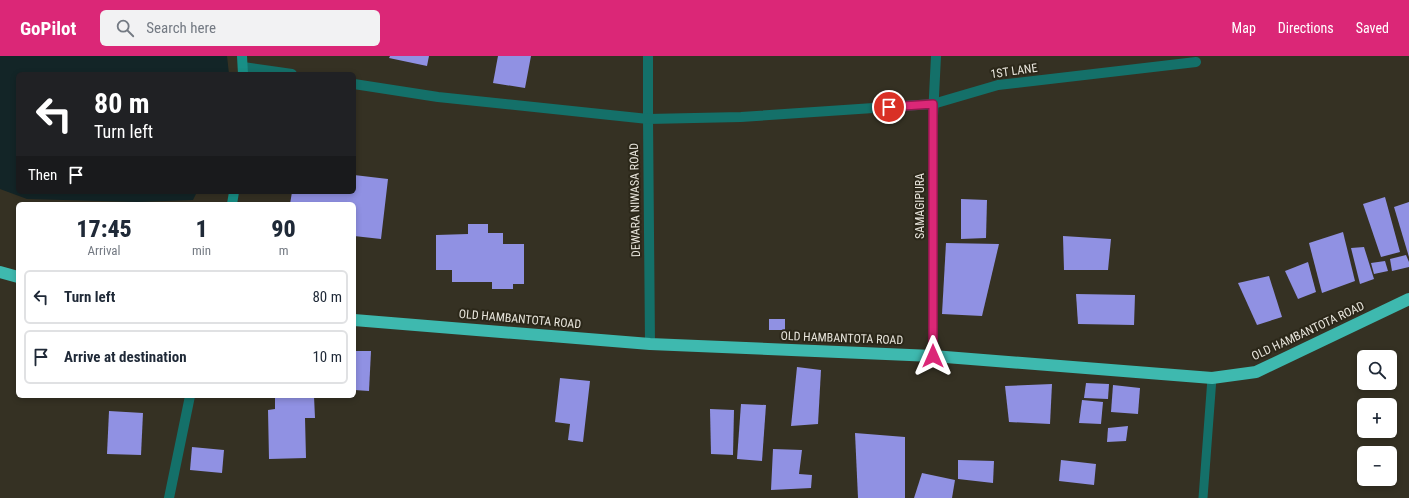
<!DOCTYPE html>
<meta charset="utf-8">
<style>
:root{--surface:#fff;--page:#f2f2f3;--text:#1f2937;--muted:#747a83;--line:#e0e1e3;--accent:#db2777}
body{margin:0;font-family:"Roboto Condensed",sans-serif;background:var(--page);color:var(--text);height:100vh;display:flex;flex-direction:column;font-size:15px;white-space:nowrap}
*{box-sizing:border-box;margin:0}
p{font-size:13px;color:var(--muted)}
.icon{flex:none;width:22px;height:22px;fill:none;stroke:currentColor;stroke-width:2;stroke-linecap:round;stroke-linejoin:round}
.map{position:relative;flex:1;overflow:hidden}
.panel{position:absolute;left:16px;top:146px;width:340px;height:196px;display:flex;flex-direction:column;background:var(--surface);border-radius:6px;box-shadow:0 2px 6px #0003}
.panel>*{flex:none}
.hud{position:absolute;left:16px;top:16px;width:340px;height:122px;border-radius:6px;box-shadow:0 2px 6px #0003;background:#202124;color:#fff;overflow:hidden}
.fabs{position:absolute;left:1357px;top:294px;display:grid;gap:8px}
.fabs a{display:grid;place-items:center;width:40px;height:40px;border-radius:6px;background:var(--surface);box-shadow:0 2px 6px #0003;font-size:20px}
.pin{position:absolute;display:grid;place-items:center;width:34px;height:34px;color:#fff;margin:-17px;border:2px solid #fff;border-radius:50%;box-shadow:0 1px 4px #0007}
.me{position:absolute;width:44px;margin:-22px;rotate:0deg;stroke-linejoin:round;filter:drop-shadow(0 0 3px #0008)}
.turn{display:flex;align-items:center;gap:14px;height:84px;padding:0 12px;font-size:18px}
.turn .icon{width:52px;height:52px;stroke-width:2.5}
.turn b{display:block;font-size:28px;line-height:34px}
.then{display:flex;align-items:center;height:38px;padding:0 12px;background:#0003;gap:8px;font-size:15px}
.eta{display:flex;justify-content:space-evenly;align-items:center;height:68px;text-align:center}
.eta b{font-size:24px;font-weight:800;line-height:28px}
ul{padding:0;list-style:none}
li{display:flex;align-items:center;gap:12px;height:54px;margin:0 8px 6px;padding:0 4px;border:2px solid var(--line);border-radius:6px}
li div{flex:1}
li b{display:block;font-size:15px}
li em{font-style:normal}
header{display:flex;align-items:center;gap:24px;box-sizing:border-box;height:56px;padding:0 20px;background:var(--accent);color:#fff}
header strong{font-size:19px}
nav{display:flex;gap:22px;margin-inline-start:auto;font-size:14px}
.search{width:280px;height:36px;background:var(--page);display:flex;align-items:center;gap:10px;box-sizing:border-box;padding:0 14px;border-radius:6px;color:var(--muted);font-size:15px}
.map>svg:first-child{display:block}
</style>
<header>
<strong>GoPilot</strong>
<div class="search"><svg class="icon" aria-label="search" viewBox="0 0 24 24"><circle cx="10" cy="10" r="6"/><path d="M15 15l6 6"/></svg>Search here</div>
<nav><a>Map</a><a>Directions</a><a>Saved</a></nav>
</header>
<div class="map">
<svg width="1409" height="442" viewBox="0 0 1409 442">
<rect width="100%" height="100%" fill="#353123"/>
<polygon fill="#132527" points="0,0 227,0 229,18 18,18 18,136 197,136 193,144 137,146 27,143 0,133"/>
<g fill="#9091e3">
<polygon points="390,0 429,0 427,10 389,2"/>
<polygon points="498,0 531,0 525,32 493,27"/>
<polygon points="354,119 388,123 381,183 354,180 354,148 290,148 292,136 354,136"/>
<polygon points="1385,141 1400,196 1381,201 1363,148"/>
<polygon points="961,143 987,144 986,182 961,183"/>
<polygon points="1409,146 1409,201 1394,151"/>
<polygon points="468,168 488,168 488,177 503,177 503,188 524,188 524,228 513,228 513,233 492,233 492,226 452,226 452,214 436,214 436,179 468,178"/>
<polygon points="1343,176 1355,225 1322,237 1309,187"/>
<polygon points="1063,180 1111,183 1108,214 1064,214"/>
<polygon points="946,187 999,188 982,260 942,258"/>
<polygon points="1364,191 1374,223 1360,228 1351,192"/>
<polygon points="1406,199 1409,206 1409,211 1392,215 1390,203"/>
<polygon points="1385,205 1388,215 1374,218 1371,207"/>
<polygon points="1308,206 1316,236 1298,243 1285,215"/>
<polygon points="1269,220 1282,261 1257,269 1238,227"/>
<polygon points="1076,238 1135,239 1134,269 1078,268"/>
<rect x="769" y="263" width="16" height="11"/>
<polygon points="354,295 371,295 369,335 354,334"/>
<polygon points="797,311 821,314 818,368 791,370"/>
<polygon points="560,322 590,325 583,386 568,384 570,368 555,366"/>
<polygon points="1086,327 1109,328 1108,343 1084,342"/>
<polygon points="1052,328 1050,368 1009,366 1005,330"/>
<polygon points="1113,329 1140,332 1138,358 1111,356"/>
<polygon points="275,340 314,340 315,362 305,362 306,402 269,403 268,354 275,353"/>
<polygon points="1082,344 1103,346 1101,368 1079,367"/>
<polygon points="741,348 766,349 762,405 737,403"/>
<polygon points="710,353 734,354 733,399 711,398"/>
<polygon points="109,355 143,357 141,399 107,398"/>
<polygon points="1128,370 1126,385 1107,386 1108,372"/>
<polygon points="855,377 905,381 905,442 858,442"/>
<polygon points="192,391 224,394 222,417 190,414"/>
<polygon points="773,393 802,394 799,418 812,419 811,432 771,434"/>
<polygon points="958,404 994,405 993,427 958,423"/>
<polygon points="1061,404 1096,408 1094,429 1059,425"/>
<polygon points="922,417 955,424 952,442 914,442"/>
</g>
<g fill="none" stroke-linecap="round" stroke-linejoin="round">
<polyline stroke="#147069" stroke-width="9" points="1203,442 1212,322"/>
<g stroke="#147069" stroke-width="10">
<polyline points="648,0 648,63 650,288"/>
<polyline points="243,11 292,18"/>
<polyline points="354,28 438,41 648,63 741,61 933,48 998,29 1196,6"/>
<polyline points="933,300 933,60 936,0"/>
<polyline points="169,442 190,340"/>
</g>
<g stroke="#188f86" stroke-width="10">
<polyline points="242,0 243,18"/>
<polyline points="232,148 234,136"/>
</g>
<g stroke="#3eb9af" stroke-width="12">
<polyline points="0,216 18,221"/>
<polyline points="354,264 650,288 933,300 1212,322 1256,316 1409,243"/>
</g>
</g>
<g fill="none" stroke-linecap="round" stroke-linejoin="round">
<g stroke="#8e194d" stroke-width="10">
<polyline id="route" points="889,51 933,48 933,300"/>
</g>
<use href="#route" stroke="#db2777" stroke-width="7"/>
</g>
<g text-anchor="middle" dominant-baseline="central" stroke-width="4" stroke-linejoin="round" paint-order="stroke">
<g font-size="12" fill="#e8e5dc" stroke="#2b2719">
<text transform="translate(1014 15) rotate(-8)">1ST LANE</text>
<text transform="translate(635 144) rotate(-91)">DEWARA NIWASA ROAD</text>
<text transform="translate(920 150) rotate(-90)">SAMAGIPURA</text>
<text transform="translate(520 263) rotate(5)">OLD HAMBANTOTA ROAD</text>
<text transform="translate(1308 275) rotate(-25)">OLD HAMBANTOTA ROAD</text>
<text transform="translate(842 282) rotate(2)">OLD HAMBANTOTA ROAD</text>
</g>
</g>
</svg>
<div class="fabs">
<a><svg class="icon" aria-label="search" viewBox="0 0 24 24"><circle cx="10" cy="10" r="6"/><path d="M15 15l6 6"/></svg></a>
<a>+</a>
<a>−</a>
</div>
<div class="pin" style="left:889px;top:51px;background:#d93025"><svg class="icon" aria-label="arrive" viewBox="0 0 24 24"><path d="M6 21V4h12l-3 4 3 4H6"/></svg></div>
<svg class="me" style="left:933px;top:300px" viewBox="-20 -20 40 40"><path d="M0-17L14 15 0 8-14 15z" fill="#db2777" stroke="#fff" stroke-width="4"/></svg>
<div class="hud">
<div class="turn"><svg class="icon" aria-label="left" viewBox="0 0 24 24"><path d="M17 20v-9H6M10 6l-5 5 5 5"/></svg><div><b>80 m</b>Turn left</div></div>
<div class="then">Then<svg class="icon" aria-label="arrive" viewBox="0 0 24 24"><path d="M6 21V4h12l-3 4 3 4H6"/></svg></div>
</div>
<section class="panel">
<div class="eta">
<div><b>17:45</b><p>Arrival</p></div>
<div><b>1</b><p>min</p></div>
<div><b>90</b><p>m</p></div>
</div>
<ul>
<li><svg class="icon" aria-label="left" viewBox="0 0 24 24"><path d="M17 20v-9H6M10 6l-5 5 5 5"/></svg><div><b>Turn left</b></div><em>80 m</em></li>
<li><svg class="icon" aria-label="arrive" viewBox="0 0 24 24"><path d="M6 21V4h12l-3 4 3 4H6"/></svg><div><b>Arrive at destination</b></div><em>10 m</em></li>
</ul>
</section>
</div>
